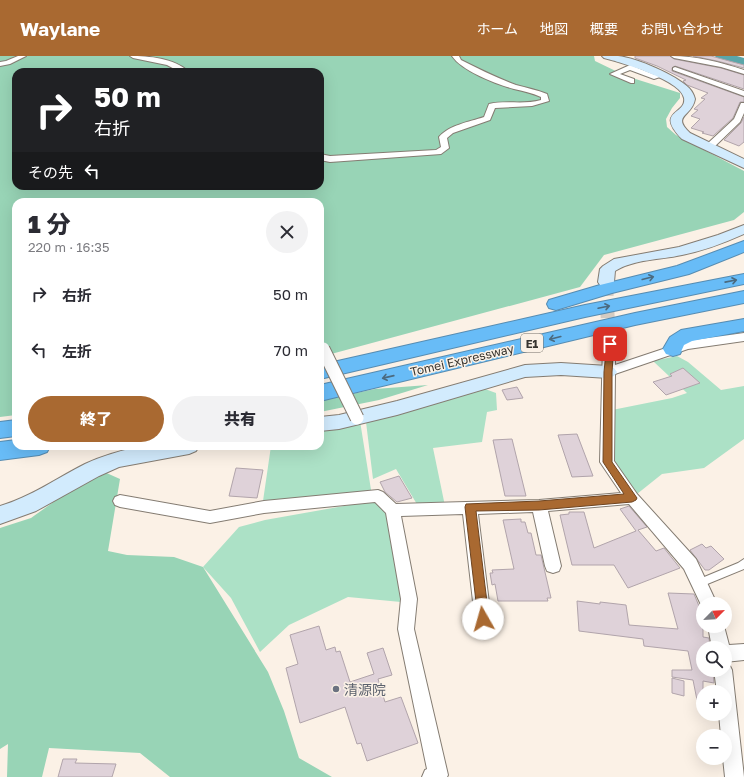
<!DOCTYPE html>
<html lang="ja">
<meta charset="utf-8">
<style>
:root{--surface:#fff;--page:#f2f2f3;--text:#2b2b33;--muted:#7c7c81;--accent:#a96931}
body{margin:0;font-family:"Golos Text","Noto Sans JP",sans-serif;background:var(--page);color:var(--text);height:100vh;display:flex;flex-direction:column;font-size:15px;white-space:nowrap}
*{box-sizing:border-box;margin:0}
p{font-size:13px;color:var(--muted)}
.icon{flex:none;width:22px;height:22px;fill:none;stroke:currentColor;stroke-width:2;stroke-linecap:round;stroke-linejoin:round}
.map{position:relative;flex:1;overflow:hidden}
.side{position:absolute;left:12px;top:142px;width:312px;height:252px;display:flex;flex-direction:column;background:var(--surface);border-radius:12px;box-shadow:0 4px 16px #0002}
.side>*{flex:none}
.guide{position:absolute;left:12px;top:12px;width:312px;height:122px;border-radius:12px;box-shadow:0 4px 16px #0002;background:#202124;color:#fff;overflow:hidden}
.needle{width:26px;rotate:66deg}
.tools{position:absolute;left:696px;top:541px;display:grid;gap:8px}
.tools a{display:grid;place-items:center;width:36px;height:36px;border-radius:50%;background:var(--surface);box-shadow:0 4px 16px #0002;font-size:20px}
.pin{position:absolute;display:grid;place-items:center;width:34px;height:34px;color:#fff;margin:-17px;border-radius:8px;box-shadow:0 2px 6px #0006}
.me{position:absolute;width:44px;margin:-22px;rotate:353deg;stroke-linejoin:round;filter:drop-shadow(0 0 3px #0008)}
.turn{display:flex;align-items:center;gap:14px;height:84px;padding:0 16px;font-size:18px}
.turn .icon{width:52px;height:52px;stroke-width:2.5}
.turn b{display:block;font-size:28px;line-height:34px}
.then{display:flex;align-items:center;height:38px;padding:0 16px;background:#0003;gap:8px;font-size:15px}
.round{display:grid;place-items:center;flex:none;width:42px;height:42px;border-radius:21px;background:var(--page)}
.summary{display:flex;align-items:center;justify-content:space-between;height:68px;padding:0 16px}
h1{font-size:24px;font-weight:800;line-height:30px}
.primary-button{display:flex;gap:8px;margin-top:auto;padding:8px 16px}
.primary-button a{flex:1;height:46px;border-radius:24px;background:var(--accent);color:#fff;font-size:16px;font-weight:800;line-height:46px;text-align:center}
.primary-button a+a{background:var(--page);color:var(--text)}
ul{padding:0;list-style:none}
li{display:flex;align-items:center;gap:12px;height:56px;padding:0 16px}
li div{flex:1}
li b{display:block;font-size:15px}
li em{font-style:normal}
header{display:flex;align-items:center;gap:24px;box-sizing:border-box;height:56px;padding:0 20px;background:var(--accent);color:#fff}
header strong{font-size:19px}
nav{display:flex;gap:22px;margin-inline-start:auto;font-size:14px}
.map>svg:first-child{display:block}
</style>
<header>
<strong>Waylane</strong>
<nav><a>ホーム</a><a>地図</a><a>概要</a><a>お問い合わせ</a></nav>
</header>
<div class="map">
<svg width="744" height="721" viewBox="0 0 744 721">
<rect width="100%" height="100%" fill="#fbf1e6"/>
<g fill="#ace1c6">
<polygon points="677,300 688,306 721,334 744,330 744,383 704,412 662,418 637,438 614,410 612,354 672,342 687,337 653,305"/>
<polygon points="485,333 496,337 497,354 487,356 482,386 433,392 445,450 418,450 396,413 373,423 366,366"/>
<polygon points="360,365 372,440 263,445 271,390 320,390 320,372"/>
<polygon points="372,445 384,452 387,461 402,529 401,546 348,541 289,569 260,596 231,542 203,511 239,471 265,464"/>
</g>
<g fill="#98d4b6" fill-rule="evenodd">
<path d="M0,0H594L595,5L626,20L680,37V42L672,52L666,63L667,71L676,79L744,115V156L734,164L604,199L580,231L320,301V146H16V359L0,361ZM16,16H320V130H16Z"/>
<polygon points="428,329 379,344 320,356 320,345 375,333"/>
<polygon points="102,415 120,423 108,495 127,499 174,501 203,511 268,616 284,655 299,702 332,721 170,721 140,697 49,692 42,721 7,721 8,688 0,693 0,472 31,462 76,430"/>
</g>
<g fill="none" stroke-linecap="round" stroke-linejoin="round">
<polygon fill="#5ba6a9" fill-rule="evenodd" points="715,0 737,0 744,2 744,10 717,3"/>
</g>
<g fill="#dfd2d9" stroke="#b1a4ab">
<polygon points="635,0 670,0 674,3 721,12 744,19 744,33 675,10 672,12 672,15 744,41 744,46 740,46 733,62 713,80 702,77 704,76 691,72 700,63 691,60 698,54 694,53 705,43 701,42 708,37 687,29 683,25 686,24 657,10 635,2"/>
<polygon points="693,0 711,0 744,9 744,12 717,5"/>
<polygon points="744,61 744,86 739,90 724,84 741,67"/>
<polygon points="683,312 700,327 666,339 653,326 672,320 670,318"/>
<polygon points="517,331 523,342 507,344 502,334"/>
<polygon points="577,378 593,420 572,421 558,379"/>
<polygon points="512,383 526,440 505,440 493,384"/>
<polygon points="236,412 263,414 257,442 229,440"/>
<polygon points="399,420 412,442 397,446 385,436 380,426"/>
<polygon points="629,450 647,471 638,474 656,495 664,492 680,512 628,532 614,509 572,509 560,459 569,458 569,456 584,456 594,492 636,475 620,453"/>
<polygon points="521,463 521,466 525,466 528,477 531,477 536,499 541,499 551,542 547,542 548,545 498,545 495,528 492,529 490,517 493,517 492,514 514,513 503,464"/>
<polygon points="702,488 706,492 711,490 724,503 709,514 705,514 690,494"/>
<polygon points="668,537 694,538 699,550 703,554 703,581 709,582 710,592 703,592 703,614 713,614 714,627 703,625 703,644 697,644 693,624 672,621 672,614 692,614 688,595 644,590 643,583 579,575 577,545 600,548 600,546 626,549 629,569 678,573"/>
<polygon points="319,570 326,594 335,591 336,596 340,595 350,626 374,618 367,597 383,592 392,619 378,623 385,646 401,641 418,687 367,705 361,687 357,688 345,651 300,667 286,612 298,608 290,579"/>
<polygon points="672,622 684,625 684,640 672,637"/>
<polygon points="63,703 77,703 75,707 116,708 112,721 58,721"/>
</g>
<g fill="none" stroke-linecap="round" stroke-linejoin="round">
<polyline stroke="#d4cbc1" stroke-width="14" stroke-dasharray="14 8" stroke-linecap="butt" points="606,226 608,268"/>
<polyline stroke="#d4cbc1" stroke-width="19" stroke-dasharray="19 10" stroke-linecap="butt" points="608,267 609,288"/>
<g stroke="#847c72" stroke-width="2">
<polygon id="lane" points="744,503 744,513 700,531 697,530 696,527 697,524 738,507"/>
</g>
<g stroke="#847c72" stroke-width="2">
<g id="street">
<polygon points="18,0 26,0 10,8 0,10 0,6 6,5"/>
<path d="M130,0C149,0 174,2 189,16H180L167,9L133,2Z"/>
<path d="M452,0H459L461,4C479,13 497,22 516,29C527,32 537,34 547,38L549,45L532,50L495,52L490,64L453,77L447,82L449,92L441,98L330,106L320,104V98L330,100L436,94L441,91L439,81C449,69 469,66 484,61L489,48C506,44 524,49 541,44V41C532,37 523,35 514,33C496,28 462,15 452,0Z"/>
<path d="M671,0C696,0 720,6 744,14V18L721,11L674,2Z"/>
<polygon points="630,9 655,19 662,17 666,19 654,23 630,14 620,18 634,23 634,27 631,27 610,18"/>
<polygon points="675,11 744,35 744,40 673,14 673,12"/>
<polygon points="741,47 744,47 744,57 740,66 712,93 706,93 705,91 706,89 734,63"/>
<polygon points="744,277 744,285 688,293 615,318 614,405 637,438 696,503 717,548 703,548 703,553 684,513 629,448 548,455 561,510 559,515 553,517 547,515 545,510 533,456 478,458 491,563 489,568 483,571 477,568 475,563 463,458 401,460 417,543 414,573 448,719 447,721 422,721 425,714 427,713 398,573 401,543 386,457 375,446 264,457 210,467 120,451 115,449 113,445 115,441 120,439 210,455 264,445 378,434 383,436 396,448 539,444 621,437 600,406 603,288 605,285 613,285 615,288 615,309 687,285"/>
<polygon points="708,570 724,570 729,589 744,588 744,604 725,606 725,592 712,592"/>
<polygon points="725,606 729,608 732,614 744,721 725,721 723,702 725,702 725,680 721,680 719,658 725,658 725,636 717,636 714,614 725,614"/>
</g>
</g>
<g stroke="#847c72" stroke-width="2">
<g id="secondary">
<path d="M602,0C607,0 613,0 618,0C637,2 676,19 689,32C692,35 694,39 695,43C692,61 671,59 690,77L744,103V112L682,83C654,54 687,59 684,42C681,24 620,6 604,2Z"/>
<path d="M744,169V178C724,187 703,195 682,199C660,204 634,203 615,215L614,226L612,229L606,231L600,229L598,226L600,213L603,210L614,203L679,191L718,179Z"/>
<polygon points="561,307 608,310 614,312 617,316 614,320 608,322 561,319 525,321 397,359 339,373 320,375 320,361 339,359 397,345 525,309"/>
<path d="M143,390H199L196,395L189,398L119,411L99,420L36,455L0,468V450C31,441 57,422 85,408C104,399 123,394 143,390Z"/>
</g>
</g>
<g stroke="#578cb1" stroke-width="2">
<g id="highway">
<polygon points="744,185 744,196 689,218 612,237 556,254 549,252 547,248 549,244 600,229 677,210"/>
<polygon points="744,218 744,228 585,261 320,323 320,309 585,249"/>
<polygon points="744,235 744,247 635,269 320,345 320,329 635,257"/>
<polygon points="744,263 744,275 692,285 684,289 680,298 673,300 666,298 663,293 670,281 681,274"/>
<polygon points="16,364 16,380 0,382 0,366"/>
<polygon points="16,384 16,390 50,390 47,396 39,399 0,404 0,386"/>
</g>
</g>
<use href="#lane" fill="#fff" fill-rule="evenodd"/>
<use href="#street" fill="#fff" fill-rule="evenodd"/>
<use href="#secondary" fill="#d2ebfd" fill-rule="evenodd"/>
<use href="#highway" fill="#68bcf7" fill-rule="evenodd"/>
<g stroke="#847c72" stroke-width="15" stroke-linecap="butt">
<polyline id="street-bridge" points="323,293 357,362"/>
</g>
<use href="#street-bridge" stroke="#fff" stroke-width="13"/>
</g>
<defs><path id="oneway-shaft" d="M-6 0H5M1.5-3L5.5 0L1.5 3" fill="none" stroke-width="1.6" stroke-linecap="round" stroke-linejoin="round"/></defs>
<g stroke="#4b6a7f">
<use href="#oneway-shaft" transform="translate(648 222) rotate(-14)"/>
<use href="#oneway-shaft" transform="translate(731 225) rotate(-11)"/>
<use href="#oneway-shaft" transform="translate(604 251) rotate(-12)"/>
<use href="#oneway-shaft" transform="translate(555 282) rotate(166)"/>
<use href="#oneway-shaft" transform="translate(388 321) rotate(167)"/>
</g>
<polygon fill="#a96931" stroke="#6e4420" points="607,286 610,286 614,288 612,316 612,406 637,442 636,444 632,446 539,454 476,455 489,563 487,567 483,569 479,567 478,563 465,451 466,448 539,445 624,438 603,406 604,316"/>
<circle fill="#6b7280" stroke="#fbf1e6" stroke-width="1.5" cx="336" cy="633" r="4"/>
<g text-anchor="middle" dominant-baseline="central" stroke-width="3" stroke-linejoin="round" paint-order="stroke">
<rect fill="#fbf1e6" stroke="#726d66" stroke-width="1" x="521" y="278" width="22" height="18" rx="3"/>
<g font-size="11" font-weight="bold" fill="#37342f">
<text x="532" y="287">E1</text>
</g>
<g font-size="12" fill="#37342f" stroke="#fbf1e6">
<text transform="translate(462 304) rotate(-13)">Tomei Expressway</text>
</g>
<g font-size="14" fill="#5b616d" stroke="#fbf1e6" text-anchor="start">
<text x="344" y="633">清源院</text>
</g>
</g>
</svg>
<div class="tools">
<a><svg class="needle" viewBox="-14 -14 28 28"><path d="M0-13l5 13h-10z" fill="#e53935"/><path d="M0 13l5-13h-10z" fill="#7c7c81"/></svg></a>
<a><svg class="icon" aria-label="search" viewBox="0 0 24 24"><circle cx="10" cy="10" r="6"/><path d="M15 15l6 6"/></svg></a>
<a>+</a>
<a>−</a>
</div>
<div class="pin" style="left:610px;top:288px;background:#d93025"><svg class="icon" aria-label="arrive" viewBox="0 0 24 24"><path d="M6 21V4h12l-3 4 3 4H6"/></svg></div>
<svg class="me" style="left:483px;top:563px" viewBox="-20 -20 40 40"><circle r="19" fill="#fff"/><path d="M0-13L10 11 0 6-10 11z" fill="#a96931"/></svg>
<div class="guide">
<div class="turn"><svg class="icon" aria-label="right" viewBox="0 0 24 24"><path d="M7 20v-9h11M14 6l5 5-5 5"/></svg><div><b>50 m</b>右折</div></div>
<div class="then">その先<svg class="icon" aria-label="left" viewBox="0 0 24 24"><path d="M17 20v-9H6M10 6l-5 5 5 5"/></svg></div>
</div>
<section class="side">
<div class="summary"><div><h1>1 分</h1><p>220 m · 16:35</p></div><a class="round"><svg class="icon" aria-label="close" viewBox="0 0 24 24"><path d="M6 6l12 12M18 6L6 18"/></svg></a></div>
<ul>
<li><svg class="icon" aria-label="right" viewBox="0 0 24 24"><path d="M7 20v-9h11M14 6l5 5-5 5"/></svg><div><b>右折</b></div><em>50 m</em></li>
<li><svg class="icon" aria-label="left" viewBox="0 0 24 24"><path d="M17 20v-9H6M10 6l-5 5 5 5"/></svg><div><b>左折</b></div><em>70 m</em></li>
</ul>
<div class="primary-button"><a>終了</a><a>共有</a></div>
</section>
</div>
